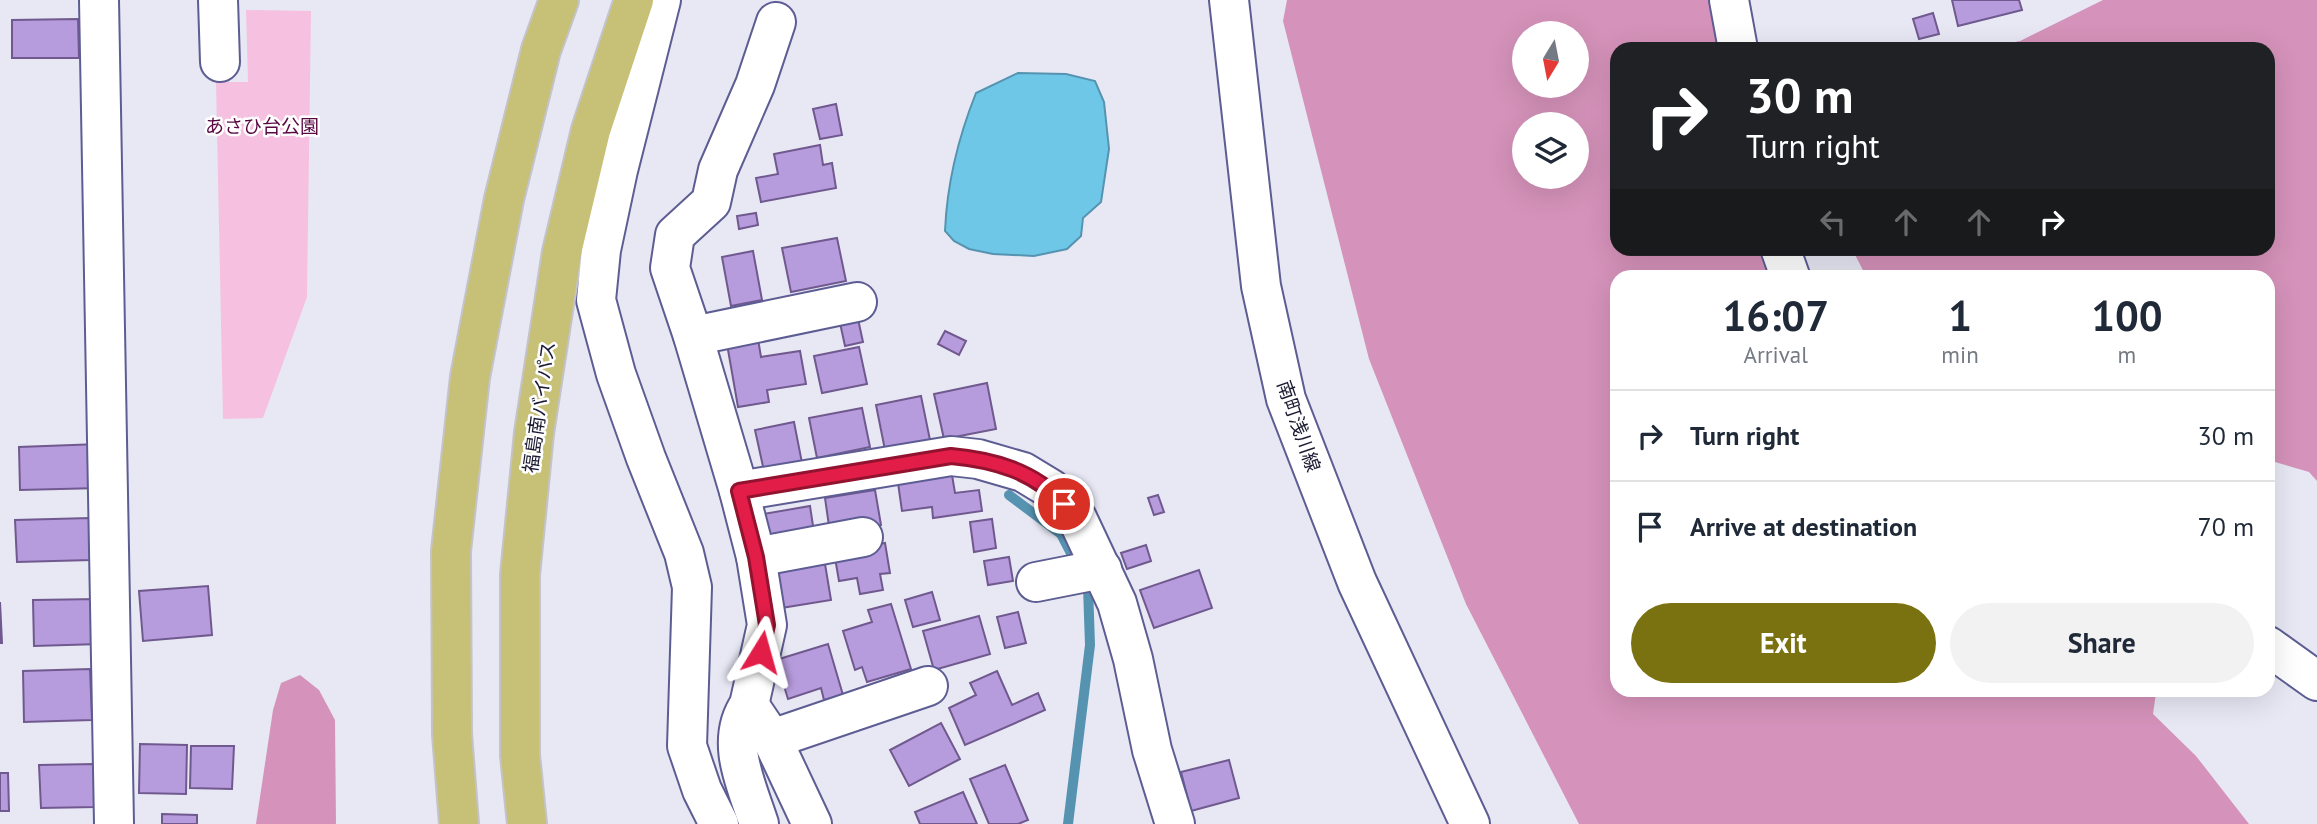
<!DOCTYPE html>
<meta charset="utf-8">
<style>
:root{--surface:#fff;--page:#f2f2f3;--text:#1f2937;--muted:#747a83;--line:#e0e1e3;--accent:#7a7111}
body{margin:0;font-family:"PT Sans","Noto Sans JP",sans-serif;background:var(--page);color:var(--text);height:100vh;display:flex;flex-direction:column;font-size:26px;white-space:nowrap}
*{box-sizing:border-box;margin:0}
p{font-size:23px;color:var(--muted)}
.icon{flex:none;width:38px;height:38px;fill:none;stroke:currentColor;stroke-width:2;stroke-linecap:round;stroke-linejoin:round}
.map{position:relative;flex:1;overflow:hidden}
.sheet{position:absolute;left:1610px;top:270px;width:665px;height:427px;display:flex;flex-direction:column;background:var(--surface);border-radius:21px;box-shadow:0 7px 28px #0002}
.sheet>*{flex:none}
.guide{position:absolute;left:1610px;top:42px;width:665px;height:214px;border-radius:21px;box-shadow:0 7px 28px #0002;background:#202124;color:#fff;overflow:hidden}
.needle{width:46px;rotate:190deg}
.controls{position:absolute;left:1512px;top:21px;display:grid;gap:14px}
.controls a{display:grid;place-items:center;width:77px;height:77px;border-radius:50%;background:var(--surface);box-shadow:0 7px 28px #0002;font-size:35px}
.pin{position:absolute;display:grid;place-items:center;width:60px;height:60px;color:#fff;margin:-30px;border:4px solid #fff;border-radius:50%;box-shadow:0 2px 7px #0007}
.me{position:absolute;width:77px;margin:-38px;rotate:8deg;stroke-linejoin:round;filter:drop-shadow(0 0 5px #0008)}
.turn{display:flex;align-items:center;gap:24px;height:147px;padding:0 21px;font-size:32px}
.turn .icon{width:91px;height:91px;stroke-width:2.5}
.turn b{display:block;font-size:49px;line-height:60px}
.lanes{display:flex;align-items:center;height:66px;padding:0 21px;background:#0003;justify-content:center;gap:35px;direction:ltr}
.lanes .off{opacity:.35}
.eta{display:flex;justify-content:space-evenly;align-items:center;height:119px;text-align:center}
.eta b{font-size:42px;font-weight:800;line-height:49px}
.primary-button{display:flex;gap:14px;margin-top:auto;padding:14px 21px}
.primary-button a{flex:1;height:80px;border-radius:42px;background:var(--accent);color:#fff;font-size:28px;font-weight:800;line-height:80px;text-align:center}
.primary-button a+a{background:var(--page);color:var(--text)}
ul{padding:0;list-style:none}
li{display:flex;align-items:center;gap:21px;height:91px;padding:0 21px;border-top:2px solid var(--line)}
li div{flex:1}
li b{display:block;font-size:26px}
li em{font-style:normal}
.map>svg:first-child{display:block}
</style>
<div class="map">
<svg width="2317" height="824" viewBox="0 0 2317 824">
<rect width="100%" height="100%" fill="#e7e8f4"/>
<polygon fill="#f6c1e0" points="246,10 311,11 307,297 263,418 223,419 216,82 248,82"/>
<g fill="#d592ba" fill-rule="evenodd">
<path d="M1287,0H1713L1719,49H1617V248L1768,249L1778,276H1617V690H2159L2156,693L2153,714L2196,756L2249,824H1579L1466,604L1369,359L1283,21ZM1524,33H1577V86H1524ZM1524,124H1577V177H1524Z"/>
<polygon points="2103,0 2317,0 2317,481 2309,472 2268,460 2268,276 1866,276 1852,249 2268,248 2268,49 1980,49 2020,41"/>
<polygon points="300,675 319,690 335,720 336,824 256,824 273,710 281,683"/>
</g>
<path fill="#6ec7e7" stroke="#5593b0" stroke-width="2" d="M1018,73L1066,74L1095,81L1104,102L1109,149L1101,202L1083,218L1081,236L1067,249L1034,256L993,254L969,249L954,241L945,231C947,183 958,138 976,93Z"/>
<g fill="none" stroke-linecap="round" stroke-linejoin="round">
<g stroke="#5593b0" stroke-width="10">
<polyline points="1009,495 1061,534 1075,561"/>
<polyline points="1068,824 1090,645 1088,587"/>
</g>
</g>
<g fill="#b79cdd" stroke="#70598e" stroke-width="2">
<polygon points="1952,0 2019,0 2022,10 1958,26"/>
<polygon points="1933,13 1939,34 1919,39 1913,19"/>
<polygon points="78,19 79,58 12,58 12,20"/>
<polygon points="836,104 842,135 820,139 813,109"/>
<polygon points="820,145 823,165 832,163 836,188 761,202 756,178 778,174 774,154"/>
<polygon points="756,213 758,225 739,229 737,216"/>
<polygon points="837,238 846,281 791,292 782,248"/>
<polygon points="753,251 762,300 731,306 722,257"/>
<polygon points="858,319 863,342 845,346 840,323"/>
<polygon points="945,331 966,341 959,355 938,344"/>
<polygon points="758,339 761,357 800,351 806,384 767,390 769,402 738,407 727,344"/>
<polygon points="859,347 867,384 822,393 814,356"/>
<polygon points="987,383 996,429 944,439 934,394"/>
<polygon points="921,396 930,440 885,450 876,405"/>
<polygon points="862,408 870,447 817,458 809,418"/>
<polygon points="794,422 802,463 764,471 755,430"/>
<polygon points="99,444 100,488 20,490 19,447"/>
<polygon points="952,475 955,493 979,490 982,511 933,518 932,507 902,511 898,483"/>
<polygon points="875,490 881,525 830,533 825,498"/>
<polygon points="1158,495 1164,512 1154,515 1148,498"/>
<polygon points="810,506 815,539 764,547 758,515"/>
<polygon points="90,518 91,560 17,562 15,520"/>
<polygon points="992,519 996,548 974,552 970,522"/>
<polygon points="885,543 890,573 880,574 883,590 860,594 857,578 839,581 834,552"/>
<polygon points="1146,545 1151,561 1127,569 1121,553"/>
<polygon points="1009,557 1013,581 988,585 984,561"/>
<polygon points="825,564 831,600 781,608 776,572"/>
<polygon points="1199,570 1212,608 1154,628 1140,590"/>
<polygon points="208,586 212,635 143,641 139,591"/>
<polygon points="932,592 940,620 913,627 905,600"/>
<polygon points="99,599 100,644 34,646 33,600"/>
<polygon points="0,602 2,643 0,643"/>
<polygon points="891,604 911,669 867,682 862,667 855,670 843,631 872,622 868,610"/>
<polygon points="1018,612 1026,643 1005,648 997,617"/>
<polygon points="979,616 990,654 934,670 923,631"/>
<polygon points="828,644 843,695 824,700 821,688 788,699 776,660"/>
<polygon points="90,669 92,720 24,722 23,671"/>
<polygon points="997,671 1012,705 1038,693 1045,710 965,745 949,708 976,695 970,683"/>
<polygon points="941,723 960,759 909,786 890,750"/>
<polygon points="140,744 187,745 186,794 139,793"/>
<polygon points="191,746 234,746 232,789 190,788"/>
<polygon points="1229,760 1239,798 1191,811 1181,772"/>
<polygon points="95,764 96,807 41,808 39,765"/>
<polygon points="1005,765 1028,820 1018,824 989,824 970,779"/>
<polygon points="0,773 8,773 9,811 0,811"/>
<polygon points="963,792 977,824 920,824 915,812"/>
<polygon points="162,814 197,815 197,824 162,824"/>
</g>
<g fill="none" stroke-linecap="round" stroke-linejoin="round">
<g stroke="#5d5d93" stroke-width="42">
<g id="minor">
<polyline points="99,0 114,824"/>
<polyline points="218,0 220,62"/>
<polyline points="661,0 618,170 601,250 596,300 616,374 646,458 684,553 692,587 687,746 702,790 719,824"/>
<polyline points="1229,0 1261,286 1286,399 1357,582 1470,824"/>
<polyline points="1729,0 1738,49"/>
<polyline points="1780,248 1790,276"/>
<polyline points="693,336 857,302"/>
<polyline points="739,491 951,456 978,459 1023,472 1051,489 1077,518 1117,603 1133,659 1152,750 1175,824"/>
<polyline points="756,557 863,537"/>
<polyline points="1036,582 1102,569"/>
<polyline points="2268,646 2317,681"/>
<polyline points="749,705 772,739 928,686"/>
<polyline points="772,739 812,824"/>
<path d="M759,824C747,786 724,742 749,705L767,625L756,557L739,491L693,336L670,268L675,235L711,202L718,170L755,85L776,22"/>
</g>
</g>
<g stroke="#c4c3c9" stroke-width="42">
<g id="highway">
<polyline points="459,824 452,734 451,551 470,377 504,199 541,50 559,0"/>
<polyline points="527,824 520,755 520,575 534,433 562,252 591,130 634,0"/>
</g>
</g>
<use href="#minor" stroke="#fff" stroke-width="38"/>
<use href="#highway" stroke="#c7c077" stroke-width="38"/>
</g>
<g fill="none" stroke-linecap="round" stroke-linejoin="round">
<g stroke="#92132f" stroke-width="18">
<path id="route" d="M761,652L767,625L756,557L739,491L951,456C994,460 1034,471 1064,504"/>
</g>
<use href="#route" stroke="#e11d48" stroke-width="12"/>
</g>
<g text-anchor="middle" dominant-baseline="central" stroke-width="5" stroke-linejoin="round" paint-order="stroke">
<g font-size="19" fill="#590742" stroke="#fff">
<text x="262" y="126">あさひ台公園</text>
</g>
<g font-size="19" fill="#1b1a31" stroke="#fff">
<text transform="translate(539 407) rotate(-82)">福島南バイパス</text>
<text transform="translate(1299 426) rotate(71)">南町浅川線</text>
</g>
</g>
</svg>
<div class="controls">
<a><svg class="needle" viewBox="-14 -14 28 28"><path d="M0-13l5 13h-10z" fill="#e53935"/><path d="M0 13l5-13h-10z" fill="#747a83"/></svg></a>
<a><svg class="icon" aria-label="layers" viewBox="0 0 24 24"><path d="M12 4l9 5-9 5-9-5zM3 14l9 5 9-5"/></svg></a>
</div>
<div class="pin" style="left:1064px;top:504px;background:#d93025"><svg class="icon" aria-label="arrive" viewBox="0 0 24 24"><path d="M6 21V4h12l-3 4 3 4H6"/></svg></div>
<svg class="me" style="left:761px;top:652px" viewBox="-20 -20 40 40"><path d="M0-17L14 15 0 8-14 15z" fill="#e11d48" stroke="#fff" stroke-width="4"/></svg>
<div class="guide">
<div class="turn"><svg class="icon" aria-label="right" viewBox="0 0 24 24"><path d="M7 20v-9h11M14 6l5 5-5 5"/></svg><div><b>30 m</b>Turn right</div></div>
<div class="lanes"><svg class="icon off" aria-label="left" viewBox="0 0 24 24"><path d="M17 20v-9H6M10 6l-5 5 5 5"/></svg><svg class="icon off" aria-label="ahead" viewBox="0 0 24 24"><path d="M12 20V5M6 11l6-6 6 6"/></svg><svg class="icon off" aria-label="ahead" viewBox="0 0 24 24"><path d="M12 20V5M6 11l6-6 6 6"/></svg><svg class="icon" aria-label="right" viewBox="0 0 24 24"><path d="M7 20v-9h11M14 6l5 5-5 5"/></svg></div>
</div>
<section class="sheet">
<div class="eta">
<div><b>16:07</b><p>Arrival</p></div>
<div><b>1</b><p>min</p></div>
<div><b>100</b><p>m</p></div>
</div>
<ul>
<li><svg class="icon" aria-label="right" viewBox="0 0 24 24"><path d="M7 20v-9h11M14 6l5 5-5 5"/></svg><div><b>Turn right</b></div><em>30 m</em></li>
<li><svg class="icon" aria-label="arrive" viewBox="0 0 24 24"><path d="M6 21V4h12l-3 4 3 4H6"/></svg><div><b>Arrive at destination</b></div><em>70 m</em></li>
</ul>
<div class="primary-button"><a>Exit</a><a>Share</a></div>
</section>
</div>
